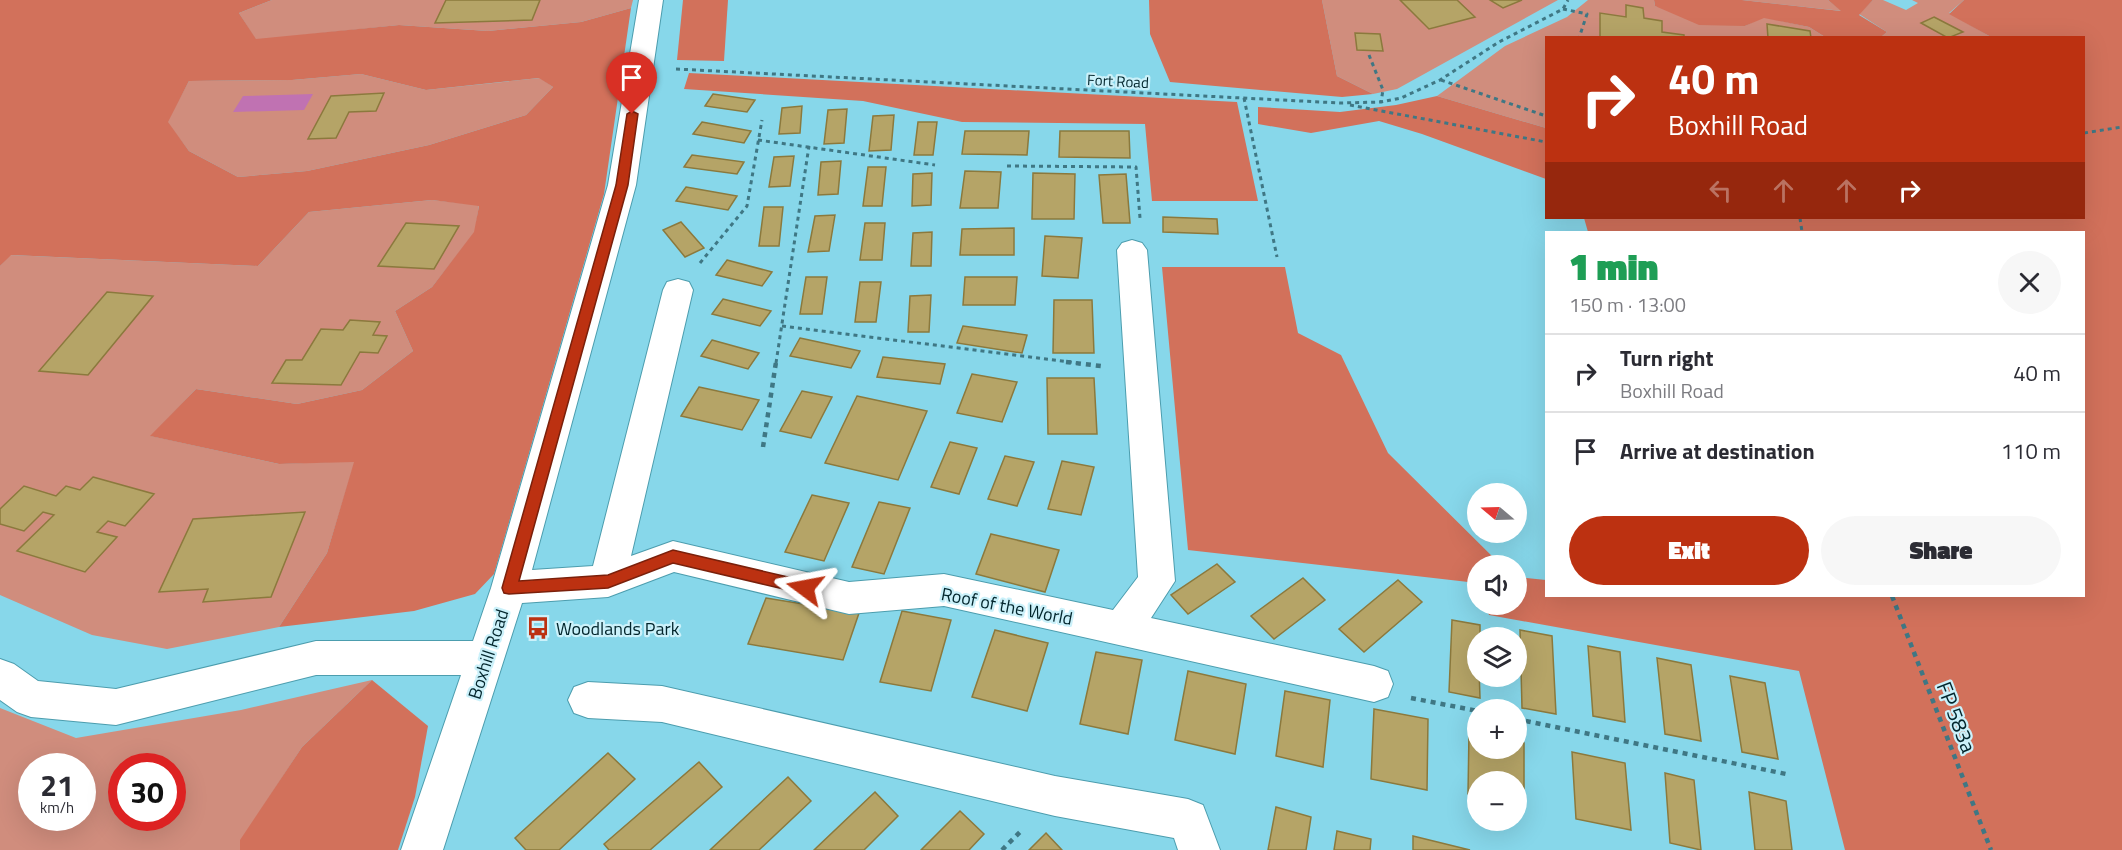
<!DOCTYPE html>
<meta charset="utf-8">
<style>
:root{--surface:#fff;--page:#f7f7f7;--text:#2b2b33;--muted:#7c7c81;--line:#e1e1e2;--accent:#bc3111}
body{margin:0;font-family:"Titillium Web",sans-serif;background:var(--page);color:var(--text);height:100vh;display:flex;flex-direction:column;font-size:22px;white-space:nowrap}
*{box-sizing:border-box;margin:0}
p{font-size:20px;color:var(--muted)}
.icon{flex:none;width:33px;height:33px;fill:none;stroke:currentColor;stroke-width:2;stroke-linecap:round;stroke-linejoin:round}
.map{position:relative;flex:1;overflow:hidden}
.panel{position:absolute;left:1545px;top:231px;width:540px;height:366px;display:flex;flex-direction:column;background:var(--surface);border-radius:0px;box-shadow:0 6px 24px #0002}
.panel>*{flex:none}
.banner{position:absolute;left:1545px;top:36px;width:540px;height:183px;border-radius:0px;box-shadow:0 6px 24px #0002;background:#bc3111;color:#fff;overflow:hidden}
.needle{width:39px;rotate:289deg}
.fabs{position:absolute;left:1467px;top:483px;display:grid;gap:12px}
.fabs a{display:grid;place-items:center;width:60px;height:60px;border-radius:50%;background:var(--surface);box-shadow:0 6px 24px #0002;font-size:30px}
.speed{position:absolute;left:18px;top:753px;display:flex;gap:12px;font-size:30px;font-weight:700;text-align:center}
.speed>*{display:grid;place-content:center;width:78px;height:78px;border-radius:50%;background:var(--surface);box-shadow:0 6px 24px #0002;line-height:1}
.speed small{font-size:15px;font-weight:400}
.speed .limit{border:9px solid #d22;background:#fff;color:#111}
.pin{position:absolute;display:grid;place-items:center;width:51px;height:51px;color:#fff;margin:-62px -26px;border-radius:50% 50% 50% 0;rotate:-45deg;box-shadow:0 0 6px #0007}
.pin .icon{rotate:45deg}
.me{position:absolute;width:66px;margin:-33px;rotate:283deg;stroke-linejoin:round;filter:drop-shadow(0 0 4px #0008)}
.turn{display:flex;align-items:center;gap:21px;height:126px;padding:0 24px;font-size:27px}
.turn .icon{width:78px;height:78px;stroke-width:2.5}
.turn b{display:block;font-size:42px;line-height:51px}
.lanes{display:flex;align-items:center;height:57px;padding:0 24px;background:#0003;justify-content:center;gap:30px;direction:ltr}
.lanes .off{opacity:.35}
.round{display:grid;place-items:center;flex:none;width:63px;height:63px;border-radius:32px;background:var(--page)}
.headline{display:flex;align-items:center;justify-content:space-between;height:102px;padding:0 24px}
h1{font-size:36px;font-weight:800;line-height:45px;color:#1e9e55}
.action{display:flex;gap:12px;margin-top:auto;padding:12px 24px}
.action a{flex:1;height:69px;border-radius:36px;background:var(--accent);color:#fff;font-size:24px;font-weight:800;line-height:69px;text-align:center}
.action a+a{background:var(--page);color:var(--text)}
ul{padding:0;list-style:none}
li{display:flex;align-items:center;gap:18px;height:78px;padding:0 24px;border-top:2px solid var(--line)}
li div{flex:1}
li b{display:block;font-size:22px}
li em{font-style:normal}
.map>svg:first-child{display:block}
</style>
<div class="map">
<svg width="2122" height="850" viewBox="0 0 2122 850">
<rect width="100%" height="100%" fill="#87d7ea"/>
<g fill="#d08d7d" fill-rule="evenodd">
<polygon points="272,0 633,0 631,8 581,22 488,31 399,25 256,40 239,13"/>
<polygon points="1322,0 1558,0 1397,89 1373,94 1337,76"/>
<polygon points="1588,0 1654,0 1655,6 1745,26 1763,17 1809,27 1825,37 1546,38 1546,128 1437,96 1505,46 1567,17"/>
<polygon points="1742,0 1828,0 1842,11"/>
<polygon points="1873,0 1883,0 1906,10 1918,3 1912,0 1964,0 1949,13 1991,37 1881,37 1887,32 1859,14"/>
<polygon points="361,74 426,90 540,78 553,87 526,115 429,145 307,171 238,177 189,151 167,122 189,81 292,80"/>
<polygon points="432,200 479,205 475,232 432,287 395,311 413,351 362,390 297,404 196,389 151,436 279,464 355,461 327,553 279,627 167,649 92,635 0,595 0,266 10,255 258,266 309,212"/>
<path d="M372,680L302,747L241,840L240,850H0V708L76,738L241,710ZM32,766H82V818H32ZM122,766H172V818H122Z"/>
</g>
<g fill="#d2715b" fill-rule="evenodd">
<path d="M0,0H272L239,13L256,39L399,25L488,31L581,22L631,8L604,194L494,574L475,594L414,611L279,627L327,553L354,462L279,464L150,436L196,389L297,404L362,390L413,351L395,311L432,287L474,232L479,206L432,200L309,212L258,266L11,255L0,266ZM361,74L426,90L539,78L553,87L526,115L429,145L307,171L238,177L189,151L168,122L189,81L292,80Z"/>
<polygon points="683,0 728,0 724,61 677,60"/>
<polygon points="1149,0 1322,0 1337,76 1373,94 1342,97 1170,82 1150,34"/>
<polygon points="1654,0 1742,0 1841,11 1828,0 1873,0 1859,15 1887,32 1881,37 1825,37 1809,27 1764,18 1745,26 1699,25 1655,6"/>
<polygon points="1964,0 2122,0 2122,850 1845,850 1799,671 1489,615 1485,605 1516,604 1517,577 1546,580 1546,596 2084,596 2084,232 1588,232 1584,218 2084,218 2084,38 1991,37 1949,14"/>
<polygon points="689,73 1237,102 1258,201 1152,201 1145,124 962,122 863,101 684,89"/>
<polygon points="1437,96 1546,128 1546,179 1422,134 1379,121 1311,133 1258,124 1258,107 1340,112 1396,105"/>
<polygon points="1162,267 1285,267 1298,333 1341,355 1388,453 1501,565 1478,566 1477,583 1188,550"/>
<polygon points="372,680 428,726 415,797 398,850 240,850 240,840 302,747"/>
</g>
<polygon fill="#c072b2" points="313,94 304,110 233,112 243,96"/>
<g fill="#b5a467" stroke="#8b793d" stroke-width="1.5">
<polygon points="446,0 540,0 532,20 435,23"/>
<polygon points="1400,0 1457,0 1475,17 1429,29"/>
<polygon points="1490,0 1522,0 1503,8"/>
<polygon points="1626,5 1643,8 1644,18 1662,21 1662,32 1684,35 1684,38 1600,38 1600,13 1626,17"/>
<polygon points="1934,17 1963,32 1948,38 1921,23"/>
<polygon points="1767,24 1810,31 1811,38 1768,38"/>
<polygon points="1355,33 1380,34 1383,51 1357,50"/>
<polygon points="384,93 376,111 349,112 336,138 308,139 331,96"/>
<polygon points="713,94 755,100 747,112 705,106"/>
<polygon points="802,106 800,133 779,134 782,108"/>
<polygon points="847,109 844,143 824,144 828,110"/>
<polygon points="894,115 891,150 869,151 873,116"/>
<polygon points="702,122 751,131 744,143 693,134"/>
<polygon points="918,122 937,122 933,155 914,155"/>
<polygon points="965,131 1029,131 1027,155 962,154"/>
<polygon points="1060,131 1129,131 1130,158 1059,157"/>
<polygon points="692,155 744,162 737,174 684,167"/>
<polygon points="794,156 790,186 769,187 774,157"/>
<polygon points="841,161 838,194 818,195 821,162"/>
<polygon points="868,167 886,167 882,206 863,206"/>
<polygon points="965,171 1001,172 998,208 960,208"/>
<polygon points="932,173 931,205 912,206 913,174"/>
<polygon points="1033,173 1075,174 1074,219 1032,219"/>
<polygon points="1126,174 1130,223 1103,223 1099,175"/>
<polygon points="686,187 737,196 728,210 676,201"/>
<polygon points="764,207 783,207 779,246 759,246"/>
<polygon points="835,215 829,251 808,252 815,216"/>
<polygon points="1163,217 1217,219 1218,234 1163,232"/>
<polygon points="681,222 704,248 685,257 663,230"/>
<polygon points="406,223 459,226 434,269 378,266"/>
<polygon points="865,223 885,223 882,260 860,260"/>
<polygon points="1014,228 1014,255 960,255 962,229"/>
<polygon points="932,232 931,266 911,266 913,233"/>
<polygon points="1045,236 1082,238 1078,278 1042,276"/>
<polygon points="727,260 772,272 762,286 716,275"/>
<polygon points="806,277 827,277 822,314 800,314"/>
<polygon points="965,277 1017,277 1015,305 963,305"/>
<polygon points="860,282 881,282 876,322 855,322"/>
<polygon points="107,292 153,296 88,375 39,371"/>
<polygon points="931,295 929,332 908,332 910,296"/>
<polygon points="723,299 771,311 760,326 712,314"/>
<polygon points="1054,300 1092,300 1094,353 1053,353"/>
<polygon points="350,320 380,322 373,335 387,336 378,353 360,352 341,385 272,383 286,360 302,360 321,329 343,330"/>
<polygon points="963,326 1027,335 1022,353 957,343"/>
<polygon points="800,338 860,351 851,368 790,356"/>
<polygon points="712,340 759,353 748,369 701,356"/>
<polygon points="883,357 945,364 940,384 877,377"/>
<polygon points="972,374 1017,382 1002,422 957,413"/>
<polygon points="1047,378 1094,378 1097,434 1048,434"/>
<polygon points="699,387 759,400 742,430 681,416"/>
<polygon points="802,391 832,397 811,438 780,431"/>
<polygon points="857,396 927,411 898,480 825,463"/>
<polygon points="950,442 977,448 959,494 931,487"/>
<polygon points="1005,456 1034,462 1017,506 988,499"/>
<polygon points="1062,461 1094,467 1081,515 1048,509"/>
<polygon points="93,477 154,494 125,526 108,521 97,532 117,537 85,572 17,551 54,515 43,512 24,531 0,524 0,509 24,486 56,496 66,486 80,490"/>
<polygon points="812,495 849,503 824,561 785,552"/>
<polygon points="879,502 910,508 884,574 852,567"/>
<polygon points="305,512 271,597 203,602 208,589 159,592 193,519"/>
<polygon points="991,534 1059,550 1045,592 976,574"/>
<polygon points="1217,564 1235,582 1188,614 1171,595"/>
<polygon points="1303,578 1325,600 1274,639 1251,616"/>
<polygon points="1398,580 1422,602 1364,652 1339,629"/>
<polygon points="766,598 859,613 843,660 748,644"/>
<polygon points="902,611 951,620 931,691 880,682"/>
<polygon points="1452,620 1480,625 1480,638 1478,638 1480,698 1449,692"/>
<polygon points="995,630 1048,643 1027,711 972,697"/>
<polygon points="1520,630 1552,636 1556,714 1522,708"/>
<polygon points="1588,646 1620,652 1625,722 1593,716"/>
<polygon points="1096,652 1142,660 1128,734 1080,724"/>
<polygon points="1657,658 1691,665 1701,741 1665,734"/>
<polygon points="1188,671 1246,684 1235,754 1175,740"/>
<polygon points="1730,676 1765,683 1778,759 1742,752"/>
<polygon points="1285,691 1330,700 1323,767 1276,756"/>
<polygon points="1374,709 1428,719 1427,790 1371,779"/>
<polygon points="1469,732 1478,733 1478,748 1516,748 1516,742 1524,743 1524,806 1516,805 1516,782 1478,782 1478,796 1468,794"/>
<polygon points="1572,752 1625,763 1631,830 1576,819"/>
<polygon points="608,753 635,779 559,850 526,850 515,838"/>
<polygon points="699,762 722,787 650,850 609,850 604,844"/>
<polygon points="1665,773 1694,780 1701,850 1670,843"/>
<polygon points="788,777 811,801 759,850 710,850"/>
<polygon points="875,792 898,816 864,850 814,850"/>
<polygon points="1749,792 1786,801 1792,850 1755,850"/>
<polygon points="1276,807 1311,817 1306,850 1268,850"/>
<polygon points="960,811 984,834 969,850 921,850"/>
<polygon points="1337,831 1371,839 1370,850 1334,850"/>
<polygon points="1046,833 1062,850 1029,850"/>
<polygon points="1413,836 1470,850 1413,850"/>
</g>
<g fill="none" stroke-linecap="round" stroke-linejoin="round">
<g stroke="#4c9dae" stroke-width="2">
<g id="minor">
<polygon points="639,0 663,0 636,185 532,570 593,566 663,290 667,282 678,279 689,282 693,290 631,556 673,541 849,582 944,574 1113,610 1138,577 1117,250 1122,243 1132,240 1142,243 1147,250 1175,581 1151,618 1374,666 1388,671 1393,684 1388,697 1374,702 944,606 849,614 674,572 608,597 522,603 443,850 401,850 461,675 316,675 116,725 31,717 17,712 0,700 0,659 14,664 38,681 116,689 316,641 473,641 491,588 608,185"/>
<polygon points="588,682 662,686 1055,776 1188,799 1203,805 1220,850 1178,850 1174,838 1055,816 662,722 588,718 574,713 568,700 574,687"/>
</g>
</g>
<g stroke="#3f7784" stroke-width="3" stroke-dasharray="4 4" stroke-linecap="butt">
<polyline points="1563,9 1587,14 1579,38"/>
<polyline points="1369,55 1383,90 1381,102"/>
<polyline points="676,69 1340,103 1381,102 1401,98 1440,80 1499,42 1563,9 1568,0"/>
<polyline points="1441,80 1546,116"/>
<polyline points="1244,98 1277,257"/>
<polyline points="1350,105 1546,142"/>
<polyline points="2084,133 2122,127"/>
<polyline points="758,140 935,165"/>
<polyline points="1007,166 1136,167 1140,218"/>
<polyline points="1800,218 1802,232"/>
<polyline points="700,263 747,206 762,120"/>
<polyline points="782,326 1078,363"/>
<polyline points="776,363 809,146"/>
</g>
<g stroke="#3f7784" stroke-width="4.5" stroke-dasharray="5 5" stroke-linecap="butt">
<polyline points="1066,362 1101,366"/>
<polyline points="763,447 776,362"/>
<polyline points="1892,596 1991,850"/>
<polyline points="1411,698 1478,711"/>
<polyline points="1516,719 1786,774"/>
<polyline points="1002,850 1021,831"/>
</g>
<use href="#minor" fill="#fff" fill-rule="evenodd"/>
</g>
<polygon fill="#bc3111" stroke="#7a200b" stroke-width="1.5" points="632,111 638,114 628,185 519,581 608,575 673,550 805,581 810,583 813,588 810,592 805,594 673,563 608,588 509,594 504,593 502,588 616,185 627,114"/>
<defs>
<g id="bus-bare" transform="scale(1.8)"><path d="M-5-6H5V4H4V6H2V4H-2V6H-4V4H-5ZM-3.5-4V0h7V-4ZM-3.5 1.2v1.5H-2V1.2ZM2 1.2v1.5H3.5V1.2Z" fill="#bc3111" stroke="#cbf1fa" stroke-width="2.5" paint-order="stroke"/></g>
</defs>
<g fill-rule="evenodd">
<use href="#bus-bare" x="538" y="628"/>
</g>
<g text-anchor="middle" dominant-baseline="central" stroke-width="4.5" stroke-linejoin="round" paint-order="stroke">
<g font-size="15" fill="#02252c" stroke="#cbf1fa">
<text transform="translate(1118 81) rotate(3)">Fort Road</text>
</g>
<g font-size="18" fill="#02252c" stroke="#cbf1fa">
<text transform="translate(1007 606) rotate(11)">Roof of the World</text>
<text transform="translate(488 654) rotate(-72)">Boxhill Road</text>
</g>
<g font-size="18" fill="#02252c" stroke="#cbf1fa" text-anchor="start">
<text x="556" y="628">Woodlands Park</text>
</g>
<g font-size="21" fill="#02252c" stroke="#cbf1fa">
<text transform="translate(1957 717) rotate(69)">FP 583a</text>
</g>
</g>
</svg>
<div class="fabs">
<a><svg class="needle" viewBox="-14 -14 28 28"><path d="M0-13l5 13h-10z" fill="#e53935"/><path d="M0 13l5-13h-10z" fill="#7c7c81"/></svg></a>
<a><svg class="icon" aria-label="sound" viewBox="0 0 24 24"><path d="M4 9h4l5-4v14l-5-4H4zM17 9q2 3 0 6"/></svg></a>
<a><svg class="icon" aria-label="layers" viewBox="0 0 24 24"><path d="M12 4l9 5-9 5-9-5zM3 14l9 5 9-5"/></svg></a>
<a>+</a>
<a>−</a>
</div>
<div class="speed"><div>21<small>km/h</small></div><div class="limit">30</div></div>
<div class="pin" style="left:632px;top:114px;background:#d93025"><svg class="icon" aria-label="arrive" viewBox="0 0 24 24"><path d="M6 21V4h12l-3 4 3 4H6"/></svg></div>
<svg class="me" style="left:805px;top:588px" viewBox="-20 -20 40 40"><path d="M0-17L14 15 0 8-14 15z" fill="#bc3111" stroke="#fff" stroke-width="4"/></svg>
<div class="banner">
<div class="turn"><svg class="icon" aria-label="right" viewBox="0 0 24 24"><path d="M7 20v-9h11M14 6l5 5-5 5"/></svg><div><b>40 m</b>Boxhill Road</div></div>
<div class="lanes"><svg class="icon off" aria-label="left" viewBox="0 0 24 24"><path d="M17 20v-9H6M10 6l-5 5 5 5"/></svg><svg class="icon off" aria-label="ahead" viewBox="0 0 24 24"><path d="M12 20V5M6 11l6-6 6 6"/></svg><svg class="icon off" aria-label="ahead" viewBox="0 0 24 24"><path d="M12 20V5M6 11l6-6 6 6"/></svg><svg class="icon" aria-label="right" viewBox="0 0 24 24"><path d="M7 20v-9h11M14 6l5 5-5 5"/></svg></div>
</div>
<section class="panel">
<div class="headline"><div><h1>1 min</h1><p>150 m · 13:00</p></div><a class="round"><svg class="icon" aria-label="close" viewBox="0 0 24 24"><path d="M6 6l12 12M18 6L6 18"/></svg></a></div>
<ul>
<li><svg class="icon" aria-label="right" viewBox="0 0 24 24"><path d="M7 20v-9h11M14 6l5 5-5 5"/></svg><div><b>Turn right</b><p>Boxhill Road</p></div><em>40 m</em></li>
<li><svg class="icon" aria-label="arrive" viewBox="0 0 24 24"><path d="M6 21V4h12l-3 4 3 4H6"/></svg><div><b>Arrive at destination</b></div><em>110 m</em></li>
</ul>
<div class="action"><a>Exit</a><a>Share</a></div>
</section>
</div>
